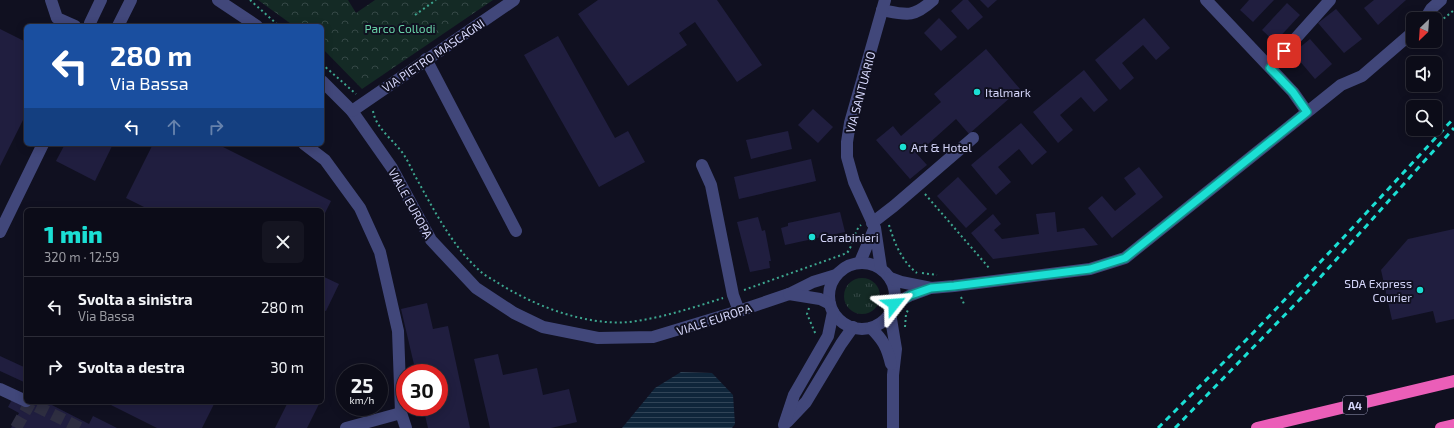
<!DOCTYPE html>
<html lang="it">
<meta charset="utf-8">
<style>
:root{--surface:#0c0c18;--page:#151521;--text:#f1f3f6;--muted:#9a9ba2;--line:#2c2c37;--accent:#1bdfd4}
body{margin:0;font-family:"Exo 2",sans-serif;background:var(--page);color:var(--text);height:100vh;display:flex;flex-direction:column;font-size:15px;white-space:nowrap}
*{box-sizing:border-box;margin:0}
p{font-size:13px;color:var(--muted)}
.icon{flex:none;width:22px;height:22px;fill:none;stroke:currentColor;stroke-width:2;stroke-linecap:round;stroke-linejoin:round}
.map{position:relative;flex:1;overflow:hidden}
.side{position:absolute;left:24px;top:208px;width:300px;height:196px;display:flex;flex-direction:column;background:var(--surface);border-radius:6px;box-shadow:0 2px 10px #0003,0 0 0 1px var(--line)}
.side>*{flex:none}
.top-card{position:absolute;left:24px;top:24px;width:300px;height:122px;border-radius:6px;box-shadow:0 2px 10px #0003,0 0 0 1px var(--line);background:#1a4fa0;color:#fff;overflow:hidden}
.needle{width:26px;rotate:205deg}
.fabs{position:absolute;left:1406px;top:12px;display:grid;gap:8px}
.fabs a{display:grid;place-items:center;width:36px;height:36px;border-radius:6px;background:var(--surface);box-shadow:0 2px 10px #0003,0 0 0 1px var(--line);font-size:20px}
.speed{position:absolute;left:336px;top:364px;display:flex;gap:8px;font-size:20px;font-weight:700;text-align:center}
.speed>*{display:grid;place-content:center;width:52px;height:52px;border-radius:50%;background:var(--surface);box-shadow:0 2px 10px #0003,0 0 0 1px var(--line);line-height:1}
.speed small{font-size:10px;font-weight:400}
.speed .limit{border:6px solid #d22;background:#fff;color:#111}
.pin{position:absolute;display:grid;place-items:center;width:34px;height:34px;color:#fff;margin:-17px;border-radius:8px;box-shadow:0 2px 6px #0006}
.me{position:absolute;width:44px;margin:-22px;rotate:62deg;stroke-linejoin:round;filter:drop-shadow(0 0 3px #0008)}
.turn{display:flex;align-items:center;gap:14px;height:84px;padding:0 20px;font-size:18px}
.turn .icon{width:52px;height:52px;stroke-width:2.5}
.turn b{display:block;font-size:28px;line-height:34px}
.lanes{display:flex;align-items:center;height:38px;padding:0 20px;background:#0003;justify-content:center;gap:20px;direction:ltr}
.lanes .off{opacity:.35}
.round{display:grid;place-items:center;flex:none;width:42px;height:42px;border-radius:6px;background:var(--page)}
.headline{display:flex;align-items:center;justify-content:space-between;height:68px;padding:0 20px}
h1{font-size:24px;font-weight:800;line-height:30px;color:var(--accent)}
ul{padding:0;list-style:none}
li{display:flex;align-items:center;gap:12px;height:60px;padding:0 20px;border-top:1px solid var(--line)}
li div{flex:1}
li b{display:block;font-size:15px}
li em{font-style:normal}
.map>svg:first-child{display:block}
</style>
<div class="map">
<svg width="1454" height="428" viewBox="0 0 1454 428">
<defs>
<pattern id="grass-tufts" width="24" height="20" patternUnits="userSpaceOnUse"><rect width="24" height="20" fill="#142a25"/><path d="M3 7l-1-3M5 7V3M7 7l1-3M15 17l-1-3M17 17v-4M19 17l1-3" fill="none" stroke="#354846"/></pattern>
<pattern id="park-crowns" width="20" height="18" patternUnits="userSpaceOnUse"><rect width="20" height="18" fill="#142a25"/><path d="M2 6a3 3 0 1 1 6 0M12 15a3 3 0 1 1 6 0" fill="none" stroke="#354846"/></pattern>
<pattern id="water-rules" width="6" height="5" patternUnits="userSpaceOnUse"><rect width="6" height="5" fill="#0f253a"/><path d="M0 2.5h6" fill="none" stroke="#314457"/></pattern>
</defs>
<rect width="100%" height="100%" fill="#101020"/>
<circle fill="url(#grass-tufts)" cx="862" cy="296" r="18"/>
<polygon fill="url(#park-crowns)" points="258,0 348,0 356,13 375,0 493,0 362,89 322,48 322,26 294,26"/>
<polygon fill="url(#water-rules)" points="681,372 712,373 733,395 735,424 732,428 622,428 655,388"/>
<g fill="#201e3f">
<polygon points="598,0 717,0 762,65 737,82 695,22 679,33 687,45 628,86 578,14"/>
<polygon points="963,0 968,0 983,17 968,30 951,11"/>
<polygon points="980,0 997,0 988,8"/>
<polygon points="1249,0 1274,0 1253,22 1240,10"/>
<polygon points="1374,0 1406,0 1378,25 1364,8"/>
<polygon points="1287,3 1300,15 1275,42 1262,30"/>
<polygon points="1336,9 1362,39 1344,53 1318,23"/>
<polygon points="939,18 957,37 941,51 924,33"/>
<polygon points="1144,18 1170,48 1156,60 1143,45 1122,63 1134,78 1120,90 1095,60"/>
<polygon points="0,29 26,42 26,114 0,166"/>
<polygon points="558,36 615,138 628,131 645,162 599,187 524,55"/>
<polygon points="1310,39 1332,64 1315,79 1293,53"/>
<polygon points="986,49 1020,89 969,134 956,119 917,154 927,165 910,179 876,140 893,126 901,136 941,102 934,94"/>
<polygon points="1084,70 1108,100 1094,112 1081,97 1060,115 1073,130 1058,143 1033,112"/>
<polygon points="813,109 833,127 818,143 798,125"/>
<polygon points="1021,123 1047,152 1032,165 1019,149 998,167 1011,182 996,195 971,165"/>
<polygon points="788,131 792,149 751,159 746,140"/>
<polygon points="65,144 113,144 95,181 56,161"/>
<polygon points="153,144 217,144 331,201 322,219 322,210 150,210 126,198"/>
<polygon points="811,159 816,181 739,199 734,177"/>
<polygon points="1139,167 1163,197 1112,238 1088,208 1102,196 1115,211 1136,194 1124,178"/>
<polygon points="958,177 987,209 966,228 937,196"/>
<polygon points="840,212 845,232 785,245 781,228 788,226 788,223"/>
<polygon points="1055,212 1057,232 1084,228 1098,245 993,259 971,233 993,214 1001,224 994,230 1002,239 1039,234 1036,214"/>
<polygon points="758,217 762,231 765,230 771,261 769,261 770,268 750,272 737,222"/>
<polygon points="1454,229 1454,319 1436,323 1433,311 1392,320 1381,270 1408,239"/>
<polygon points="322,276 339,284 326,311 322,310"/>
<polygon points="427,303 433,329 448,326 470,428 428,428 423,407 439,407 439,373 416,373 401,309"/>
<polygon points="498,354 503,375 537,368 543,395 569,389 577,422 551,428 490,428 474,359"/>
<polygon points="0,356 26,368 26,383 0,371"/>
<polygon points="16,392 26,402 46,402 89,424 93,416 117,428 11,428 19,413 8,407"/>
<polygon points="105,402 215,402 202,428 157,428"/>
<polygon points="288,402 320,402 307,428 275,428"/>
</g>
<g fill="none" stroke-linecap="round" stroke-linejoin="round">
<polyline stroke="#2e2e41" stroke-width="12" stroke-dasharray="12 6" stroke-linecap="butt" points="16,428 30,403 80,428"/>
<g stroke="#3da68f" stroke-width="2" stroke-dasharray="2 3" stroke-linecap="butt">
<polyline points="250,0 279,26"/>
<polyline points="415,15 436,0"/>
<polyline points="1436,25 1454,10"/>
<polyline points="322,64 356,94"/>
<path d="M373,111C376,129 394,140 404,155C408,161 411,168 414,174C433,208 451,245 480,271C484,275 490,278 495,281C532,305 585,326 629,322C662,318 692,308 723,298"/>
<polyline points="925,194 990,269"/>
<path d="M889,225C894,242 902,262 917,273"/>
<polyline points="922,273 937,275"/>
<path d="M744,290L847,253C854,244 853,232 861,225"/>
<polyline points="961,297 964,304"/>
<polyline points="809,308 807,314 816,335"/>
<polyline points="905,327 906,314 908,310"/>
</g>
<g stroke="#41477a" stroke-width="12">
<polyline points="51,0 57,18 75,26"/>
<polyline points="218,0 257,26"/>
<polyline points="1206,0 1293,92 1307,112"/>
<path d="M882,10C907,15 913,18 933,0"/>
<polyline points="1425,19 1431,9 1441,0"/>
<polyline points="91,26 90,23 101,0"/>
<polyline points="118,26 131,0"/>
<polyline points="426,59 516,231"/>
<polyline points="1270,67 1330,0"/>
<polyline points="322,81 352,111 392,168 431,240 476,288 514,313 543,327 598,338 653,337 739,311 789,294 813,282 836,275"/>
<polyline points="352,111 514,0"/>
<polyline points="304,144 325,160 360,208 380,252 398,331 401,413 406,428"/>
<polyline points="702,165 711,185 733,295 739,311"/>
<polyline points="872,223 894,206 973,138"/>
<polyline points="0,232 43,144"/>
<polyline points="860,262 874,229"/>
<circle cx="862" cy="296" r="33"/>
<polyline points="881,268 875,228 854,182 847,157 847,142 850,123 885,0"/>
<polyline points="890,278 901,282 931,288 954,286 1090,269 1125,258 1341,85 1362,76 1413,32"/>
<polyline points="789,294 820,299 830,304"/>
<polyline points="894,304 911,295 930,288"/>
<polyline points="890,313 896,349 893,375 893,428"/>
<path d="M871,328C883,340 887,347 891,364"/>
<polyline points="0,389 26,401"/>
<polyline points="787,422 806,402 841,344 853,327"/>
<polyline points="784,425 794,395 828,336 833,312"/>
<polyline points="346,428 401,413"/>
</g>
<g stroke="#eb5eb8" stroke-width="12">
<polyline points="1257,428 1454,381"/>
<polyline points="1441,428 1454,425"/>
</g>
<g stroke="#1bdfd4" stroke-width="3" stroke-dasharray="6 5" stroke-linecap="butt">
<polyline points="1158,428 1257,329 1343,238 1454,118"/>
<polyline points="1175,428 1308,291 1454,128"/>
</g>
</g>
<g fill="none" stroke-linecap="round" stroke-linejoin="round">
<g stroke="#12918a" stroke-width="10">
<polyline id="route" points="894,304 911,295 931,288 954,286 1090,269 1125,258 1307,112 1293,92 1270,68 1284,51"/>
</g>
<use href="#route" stroke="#1bdfd4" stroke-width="7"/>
</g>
<g fill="#1bdfd4" stroke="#101020" stroke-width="1.5">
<circle cx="977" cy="92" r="4"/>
<circle cx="903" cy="147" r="4"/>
<circle cx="812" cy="237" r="4"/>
<circle cx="1420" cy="290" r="4"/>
</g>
<g text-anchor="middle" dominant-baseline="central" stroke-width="4" stroke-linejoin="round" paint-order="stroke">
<rect fill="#101020" stroke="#9a9bb9" stroke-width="1" x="1343" y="396" width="24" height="18" rx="3"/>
<g font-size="11" font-weight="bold" fill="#d5d6fa">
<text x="1355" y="405">A4</text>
</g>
<g font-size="12" fill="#69d1a7" stroke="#101020">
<text x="400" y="28">Parco Collodi</text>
</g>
<g font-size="12" fill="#d5d6fa" stroke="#101020">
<text transform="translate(433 55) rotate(-34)">VIA PIETRO MASCAGNI</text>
<text transform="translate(860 92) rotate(-75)">VIA SANTUARIO</text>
<text transform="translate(411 203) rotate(61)">VIALE EUROPA</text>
<text transform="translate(714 319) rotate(-18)">VIALE EUROPA</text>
</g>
<g font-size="12" fill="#d5d6fa" stroke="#101020" text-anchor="start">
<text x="985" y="92">Italmark</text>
<text x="911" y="147">Art &amp; Hotel</text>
<text x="820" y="237">Carabinieri</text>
<text x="1412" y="283" text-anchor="end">SDA Express<tspan x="1412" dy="14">Courier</tspan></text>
</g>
</g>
</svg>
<div class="fabs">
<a><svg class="needle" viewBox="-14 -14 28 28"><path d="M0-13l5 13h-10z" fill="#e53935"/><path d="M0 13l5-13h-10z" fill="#9a9ba2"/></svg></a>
<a><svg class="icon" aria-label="sound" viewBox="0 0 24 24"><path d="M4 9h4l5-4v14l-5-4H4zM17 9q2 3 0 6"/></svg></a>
<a><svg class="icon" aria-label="search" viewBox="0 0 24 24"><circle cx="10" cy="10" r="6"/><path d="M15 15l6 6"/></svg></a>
</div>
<div class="speed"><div>25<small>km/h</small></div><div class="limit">30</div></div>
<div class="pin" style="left:1284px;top:51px;background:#d93025"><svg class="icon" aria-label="arrive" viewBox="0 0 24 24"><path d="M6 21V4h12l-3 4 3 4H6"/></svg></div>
<svg class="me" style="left:894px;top:304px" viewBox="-20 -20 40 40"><path d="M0-17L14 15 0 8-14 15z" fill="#1bdfd4" stroke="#fff" stroke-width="4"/></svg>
<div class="top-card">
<div class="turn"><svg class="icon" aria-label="left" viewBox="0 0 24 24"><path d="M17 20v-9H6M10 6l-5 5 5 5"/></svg><div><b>280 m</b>Via Bassa</div></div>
<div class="lanes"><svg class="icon" aria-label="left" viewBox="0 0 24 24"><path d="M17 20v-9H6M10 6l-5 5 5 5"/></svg><svg class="icon off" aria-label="ahead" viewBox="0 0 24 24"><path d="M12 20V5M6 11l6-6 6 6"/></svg><svg class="icon off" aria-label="right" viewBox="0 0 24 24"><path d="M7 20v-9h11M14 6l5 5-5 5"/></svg></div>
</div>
<section class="side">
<div class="headline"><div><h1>1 min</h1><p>320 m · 12:59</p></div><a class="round"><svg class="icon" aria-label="close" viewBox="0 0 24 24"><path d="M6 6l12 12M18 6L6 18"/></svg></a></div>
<ul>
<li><svg class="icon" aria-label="left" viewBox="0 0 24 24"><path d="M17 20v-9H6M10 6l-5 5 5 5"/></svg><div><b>Svolta a sinistra</b><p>Via Bassa</p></div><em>280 m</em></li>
<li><svg class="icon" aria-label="right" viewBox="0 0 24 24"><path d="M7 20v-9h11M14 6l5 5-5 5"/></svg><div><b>Svolta a destra</b></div><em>30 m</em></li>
</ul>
</section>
</div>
